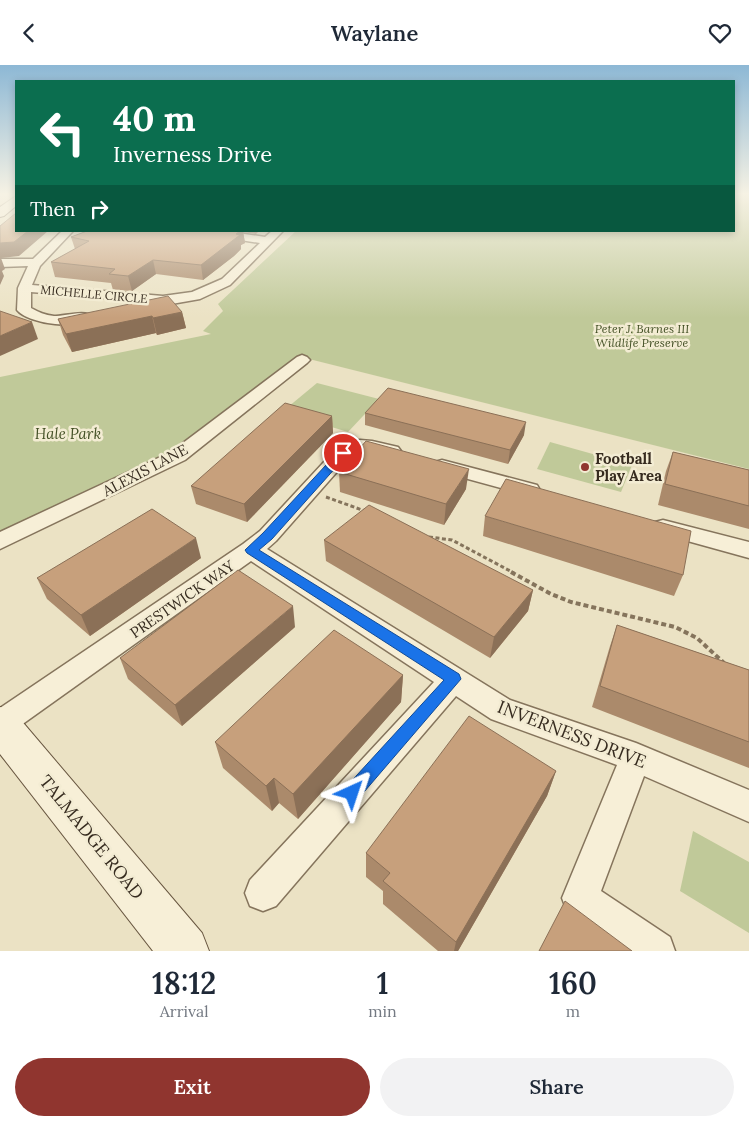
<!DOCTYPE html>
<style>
:root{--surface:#fff;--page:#f2f2f3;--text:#1f2937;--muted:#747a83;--accent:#90352f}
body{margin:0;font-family:Lora,serif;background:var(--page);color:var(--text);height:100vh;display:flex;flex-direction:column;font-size:19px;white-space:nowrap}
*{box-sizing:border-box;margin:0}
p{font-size:16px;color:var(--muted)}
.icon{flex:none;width:28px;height:28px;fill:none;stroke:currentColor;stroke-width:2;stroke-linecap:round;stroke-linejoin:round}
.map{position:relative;height:886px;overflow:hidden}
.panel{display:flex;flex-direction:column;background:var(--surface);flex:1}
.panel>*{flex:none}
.banner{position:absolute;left:15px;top:15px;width:720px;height:152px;border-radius:0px;box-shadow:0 2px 8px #0003;background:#0b6e4f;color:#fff;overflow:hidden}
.pin{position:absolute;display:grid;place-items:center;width:42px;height:42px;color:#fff;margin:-21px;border:2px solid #fff;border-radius:50%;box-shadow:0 1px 5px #0007}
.me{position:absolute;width:55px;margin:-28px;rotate:42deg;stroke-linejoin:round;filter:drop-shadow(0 0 4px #0008)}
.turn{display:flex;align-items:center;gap:18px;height:105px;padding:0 15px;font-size:22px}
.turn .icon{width:65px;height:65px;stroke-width:2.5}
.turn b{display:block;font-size:35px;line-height:42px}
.then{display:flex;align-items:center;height:48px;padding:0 15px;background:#0003;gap:10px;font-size:19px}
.eta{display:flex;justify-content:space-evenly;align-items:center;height:85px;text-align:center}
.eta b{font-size:30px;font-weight:600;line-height:35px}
.cta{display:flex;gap:10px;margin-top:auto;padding:10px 15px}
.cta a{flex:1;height:58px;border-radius:30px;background:var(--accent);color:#fff;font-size:20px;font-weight:600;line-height:58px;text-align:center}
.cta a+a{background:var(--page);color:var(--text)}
header{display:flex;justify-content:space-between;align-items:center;height:65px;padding:0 15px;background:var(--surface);font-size:22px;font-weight:600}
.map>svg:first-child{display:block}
</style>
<header><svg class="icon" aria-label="back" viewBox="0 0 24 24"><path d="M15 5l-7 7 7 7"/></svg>Waylane<svg class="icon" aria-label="heart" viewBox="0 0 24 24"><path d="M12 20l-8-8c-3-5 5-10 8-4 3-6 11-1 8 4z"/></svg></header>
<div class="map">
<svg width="749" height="886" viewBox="0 0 749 886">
<rect width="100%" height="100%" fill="#ebe2c4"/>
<g fill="#c0c999">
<polygon points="734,128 749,128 749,404 305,293 197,377 0,476 0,312 211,269 203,266 223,246 218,239 296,166 734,166"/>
<polygon points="317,318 379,334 348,367 282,347"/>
<polygon points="550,377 632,400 621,427 537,404"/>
<polygon points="693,766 749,797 749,868 680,826"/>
</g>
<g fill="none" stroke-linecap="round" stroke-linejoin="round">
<g stroke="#85745c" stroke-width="3">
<g id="street">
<path d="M62,166H73L40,201L32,220L163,231L192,227L222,214L260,178L202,169L197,166H225L265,172L272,166H283L230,220L200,234L143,244L136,240L141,236L31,227V243C38,247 45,250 54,251C65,251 86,244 93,252C82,266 28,259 17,245L18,223L28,201L0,202V194H33Z"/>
<polygon points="302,290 307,292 310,295 307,298 185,395 0,484 0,467 171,387 297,292"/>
<path d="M360,375L372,376L398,382L401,386L398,390C379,395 369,380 350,392L276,476L267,484L510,635L636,678L749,725V757L644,711L601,826L670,872L675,886H623L567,846L562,833L617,700L491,654L456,631L276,841L263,846L250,841L245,828L250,815L434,617L251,496L10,668L0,672V643L243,479L260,466L336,384L348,378Z"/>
<polygon points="442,395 537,420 540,425 537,430 530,431 435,405 432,401 435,397"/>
<polygon points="663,455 749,477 749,493 655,467 652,462 655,457"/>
</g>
</g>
<g stroke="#67553f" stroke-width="2">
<g id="secondary">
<polygon points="16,131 16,141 4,151 0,152 0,142"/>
<polygon points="0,642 14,647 202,868 209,886 153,886 0,689"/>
</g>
</g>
<g stroke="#85745c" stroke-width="3" stroke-dasharray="4 2.5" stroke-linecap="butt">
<polyline points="326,432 365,446"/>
<polyline points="429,472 452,475 514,508"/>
</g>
<polyline stroke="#85745c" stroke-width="4" stroke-dasharray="5 3" stroke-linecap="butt" points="511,507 551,529 571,537 675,562 697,573 724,598"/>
<use href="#street" fill="#f7efd7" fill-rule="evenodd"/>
<use href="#secondary" fill="#f7efd7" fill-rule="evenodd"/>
</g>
<g fill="#ab8a6b">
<polygon points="87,166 259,166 256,169 243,167 245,178 241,180 241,184 234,191 203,215 156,209 132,226 113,225 111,218 55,212 51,197 75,184 71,172"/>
<polygon points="182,247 186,263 157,270 156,268 72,287 63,270 58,254"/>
<polygon points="365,348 524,370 508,399 365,360"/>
<polygon points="332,351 333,368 247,457 196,439 191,421"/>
<polygon points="673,387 749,405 749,464 658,440 666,406"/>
<polygon points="339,407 466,424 444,460 340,427"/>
<polygon points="485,451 683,510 674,531 483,471"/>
<polygon points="324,475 533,525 528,546 490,593 326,496"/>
<polygon points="201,493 90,571 47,534 37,513"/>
<polygon points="617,560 749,605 749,703 592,642 610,581"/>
<polygon points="295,562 182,661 128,614 120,593"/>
<polygon points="403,610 401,637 298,754 279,738 272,746 223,703 215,677"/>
<polygon points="556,706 547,731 458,886 438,886 383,839 383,826 366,812 366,788"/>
</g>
<g fill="#8b7057">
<polygon points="28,166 48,166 19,191 1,193 5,204 2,206 4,211 0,220 0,178"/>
<polygon points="240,166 243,166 245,178 241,180 241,184 234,191 203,215 201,200"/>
<polygon points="153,195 156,209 132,226 128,211"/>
<polygon points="182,247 186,263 157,270 153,253"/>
<polygon points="152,251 156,268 72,287 66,269"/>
<polygon points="32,257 38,274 0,291 0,271"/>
<polygon points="332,351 333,368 247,457 244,439"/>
<polygon points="526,357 524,370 508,399 510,385"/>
<polygon points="469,404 466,424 444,460 446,439"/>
<polygon points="196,473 201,493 90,571 81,550"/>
<polygon points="533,525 528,546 490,593 494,572"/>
<polygon points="293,541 295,562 182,661 175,640"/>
<polygon points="403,610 401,637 298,754 293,729"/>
<polygon points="556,706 547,731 458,886 454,886 456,877"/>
<polygon points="274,713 279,738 272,746 266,721"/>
</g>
<g fill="#c7a07c" stroke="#8b7057">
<polygon points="16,148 16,166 28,166 14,177 0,178 0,161"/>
<polygon points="87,166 240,166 236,169 240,170 232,176 201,200 153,195 128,211 109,209 115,204 51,197 89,176 71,172"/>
<polygon points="168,231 182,247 153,253 152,251 66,269 58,254"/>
<polygon points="0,246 32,257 0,271"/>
<polygon points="388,323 526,357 510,385 365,348"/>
<polygon points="285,338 332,351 244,439 191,421"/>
<polygon points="366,376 469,404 446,439 339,407"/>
<polygon points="673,387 749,405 749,441 665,419"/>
<polygon points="506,414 691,466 683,510 485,451"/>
<polygon points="369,440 533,525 494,572 324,475"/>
<polygon points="152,444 196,473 81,550 37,513"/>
<polygon points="238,505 293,541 175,640 120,593"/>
<polygon points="617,560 749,605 749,677 600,621"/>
<polygon points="334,565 403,610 293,729 274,713 266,721 215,677"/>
<polygon points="469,651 556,706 456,877 383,816 390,808 366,788"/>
<polygon points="565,836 632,886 539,886"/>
</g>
<linearGradient id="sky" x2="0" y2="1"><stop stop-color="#8db8d5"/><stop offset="0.51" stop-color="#f6f2e4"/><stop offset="1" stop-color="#f6f2e4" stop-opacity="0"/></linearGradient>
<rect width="749" height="253" fill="url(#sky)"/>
<polygon fill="#1a73e8" stroke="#114b97" points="343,385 348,388 346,391 272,474 259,485 459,609 461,614 358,734 352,736 346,734 344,728 346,722 444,615 247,488 245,485 263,468 339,386"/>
<circle fill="#90352f" stroke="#f3ecd3" stroke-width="2" cx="585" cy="402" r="5"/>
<g text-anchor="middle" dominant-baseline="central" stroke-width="5" stroke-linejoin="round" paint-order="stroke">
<g font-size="12" fill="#362b1f" stroke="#f3ecd3">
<text transform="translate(94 229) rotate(5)">MICHELLE CIRCLE</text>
</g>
<g font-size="12" font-style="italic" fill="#445126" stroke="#f3ecd3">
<text x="642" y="263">Peter J. Barnes III<tspan x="642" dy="14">Wildlife Preserve</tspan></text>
</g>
<g font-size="15" font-style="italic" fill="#445126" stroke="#f3ecd3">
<text x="68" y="368">Hale Park</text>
</g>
<g font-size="15" font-weight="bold" fill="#362b1f" stroke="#f3ecd3" text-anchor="start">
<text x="595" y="393">Football<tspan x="595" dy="17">Play Area</tspan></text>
</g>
<g font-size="15" fill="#362b1f" stroke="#f3ecd3">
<text transform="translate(145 405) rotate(-28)">ALEXIS LANE</text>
<text transform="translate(182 534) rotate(-35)">PRESTWICK WAY</text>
</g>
<g font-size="18" fill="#362b1f" stroke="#f3ecd3">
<text transform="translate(572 669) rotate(21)">INVERNESS DRIVE</text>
<text transform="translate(92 772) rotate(51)">TALMADGE ROAD</text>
</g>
</g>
</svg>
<div class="pin" style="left:343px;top:388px;background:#d93025"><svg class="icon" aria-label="arrive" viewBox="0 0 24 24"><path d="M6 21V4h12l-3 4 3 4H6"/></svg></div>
<svg class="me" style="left:352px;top:728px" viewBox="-20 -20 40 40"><path d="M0-17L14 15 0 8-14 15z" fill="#1a73e8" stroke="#fff" stroke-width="4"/></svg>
<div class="banner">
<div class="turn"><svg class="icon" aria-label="left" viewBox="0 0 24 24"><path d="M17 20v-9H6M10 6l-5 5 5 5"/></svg><div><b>40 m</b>Inverness Drive</div></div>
<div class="then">Then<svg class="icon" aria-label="right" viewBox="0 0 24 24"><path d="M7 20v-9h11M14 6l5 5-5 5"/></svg></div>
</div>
</div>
<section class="panel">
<div class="eta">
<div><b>18:12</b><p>Arrival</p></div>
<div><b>1</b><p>min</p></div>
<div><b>160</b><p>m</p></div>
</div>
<div class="cta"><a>Exit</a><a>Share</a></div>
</section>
